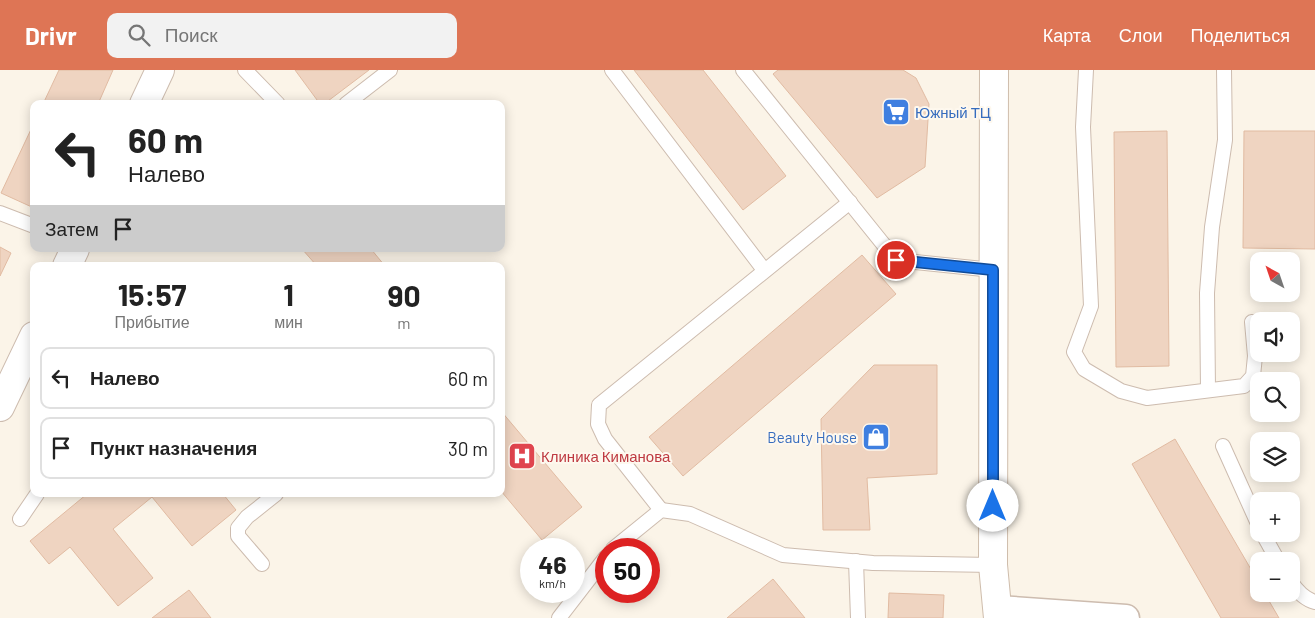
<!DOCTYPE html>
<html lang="ru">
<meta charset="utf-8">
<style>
:root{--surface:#fff;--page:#f2f2f2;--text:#222;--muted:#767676;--line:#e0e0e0;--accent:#de7555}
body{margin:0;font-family:Barlow,sans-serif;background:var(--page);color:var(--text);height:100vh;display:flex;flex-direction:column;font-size:19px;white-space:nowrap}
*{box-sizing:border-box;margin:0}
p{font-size:16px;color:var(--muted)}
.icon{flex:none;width:28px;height:28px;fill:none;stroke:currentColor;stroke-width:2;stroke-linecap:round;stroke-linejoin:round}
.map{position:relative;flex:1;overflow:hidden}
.details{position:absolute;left:30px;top:192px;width:475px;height:235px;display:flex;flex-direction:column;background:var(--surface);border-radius:10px;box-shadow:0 2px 12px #0003}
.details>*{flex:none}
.banner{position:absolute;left:30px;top:30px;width:475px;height:152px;border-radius:10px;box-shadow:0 2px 12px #0003;background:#fff;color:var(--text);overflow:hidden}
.needle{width:32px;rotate:320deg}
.buttons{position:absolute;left:1250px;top:182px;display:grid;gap:10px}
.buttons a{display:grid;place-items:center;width:50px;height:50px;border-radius:10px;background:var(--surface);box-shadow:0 2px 12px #0003;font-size:25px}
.speed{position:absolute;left:520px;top:468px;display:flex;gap:10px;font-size:25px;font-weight:700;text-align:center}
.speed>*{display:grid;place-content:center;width:65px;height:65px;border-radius:50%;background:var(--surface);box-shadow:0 2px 12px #0003;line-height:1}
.speed small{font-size:12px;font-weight:400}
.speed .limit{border:8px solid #d22;background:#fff;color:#111}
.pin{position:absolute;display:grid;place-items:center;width:42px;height:42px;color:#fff;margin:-21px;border:2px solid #fff;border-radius:50%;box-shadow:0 1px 5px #0007}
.me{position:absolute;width:55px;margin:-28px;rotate:0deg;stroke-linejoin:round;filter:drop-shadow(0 0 4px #0008)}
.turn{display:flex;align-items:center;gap:18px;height:105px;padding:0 15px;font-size:22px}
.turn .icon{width:65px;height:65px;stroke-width:2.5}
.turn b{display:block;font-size:35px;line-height:42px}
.then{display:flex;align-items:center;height:48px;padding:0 15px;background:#0003;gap:10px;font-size:19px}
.eta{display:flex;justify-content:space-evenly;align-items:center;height:85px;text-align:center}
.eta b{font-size:30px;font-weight:700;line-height:35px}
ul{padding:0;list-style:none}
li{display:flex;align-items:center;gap:15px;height:62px;margin:0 10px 8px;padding:0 5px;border:2px solid var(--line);border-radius:10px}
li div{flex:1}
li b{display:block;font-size:19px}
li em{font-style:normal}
header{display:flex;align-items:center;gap:30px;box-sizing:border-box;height:70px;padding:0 25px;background:var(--accent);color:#fff}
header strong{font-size:24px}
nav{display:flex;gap:28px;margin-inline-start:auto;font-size:18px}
.search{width:350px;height:45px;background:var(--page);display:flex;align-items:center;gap:12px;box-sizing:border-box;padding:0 18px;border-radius:10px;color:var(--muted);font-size:19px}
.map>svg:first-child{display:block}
</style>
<header>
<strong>Drivr</strong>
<div class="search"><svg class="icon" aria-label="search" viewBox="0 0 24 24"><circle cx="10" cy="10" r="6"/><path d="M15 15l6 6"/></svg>Поиск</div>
<nav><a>Карта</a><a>Слои</a><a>Поделиться</a></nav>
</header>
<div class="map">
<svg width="1315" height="548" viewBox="0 0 1315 548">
<rect width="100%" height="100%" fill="#fbf4e8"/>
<g fill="#efd4c1" stroke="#e1bba2">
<polygon points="59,0 113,0 98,34 43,34"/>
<polygon points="295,0 369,0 324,34 320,34"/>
<polygon points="634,0 703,0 786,106 743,140"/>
<polygon points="778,0 903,0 916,8 929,34 925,97 877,128 773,4"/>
<polygon points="34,53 34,138 1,123"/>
<polygon points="1167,61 1169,296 1116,297 1114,62"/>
<polygon points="1244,61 1315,61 1315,179 1243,178"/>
<polygon points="0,177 11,183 0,206"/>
<polygon points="302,179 371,179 385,196 317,196"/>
<polygon points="862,185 896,224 683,406 649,367"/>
<polygon points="874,295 937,295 937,404 867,408 870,460 823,460 821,349"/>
<polygon points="501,341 582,437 542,470 501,421"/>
<polygon points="1175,369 1259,513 1259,524 1265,524 1279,548 1221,548 1132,394"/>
<polygon points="87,424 223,424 236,440 192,476 152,427 113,459 153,508 118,536 70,477 49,494 30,471"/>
<polygon points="773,509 805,548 727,548"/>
<polygon points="189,520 211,548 152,548"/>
<polygon points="889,523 944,525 943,548 888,548"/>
</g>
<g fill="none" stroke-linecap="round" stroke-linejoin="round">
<g stroke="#cdbcaf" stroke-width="16">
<g id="service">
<polyline points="245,0 278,34"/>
<polyline points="612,0 764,200"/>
<polyline points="743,0 896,190 993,200"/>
<polyline points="1086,0 1083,57 1091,236 1074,282 1084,299 1121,321 1147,328 1244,316 1253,306 1255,286 1252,252"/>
<polyline points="346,34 390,0"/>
<polyline points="0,143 34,156"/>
<polyline points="1208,320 1207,223 1212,157 1225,70 1224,0"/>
<polyline points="1223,376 1259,456"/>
<polyline points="661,440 605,369 598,354 599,335 850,132"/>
<polyline points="20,449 37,424"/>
<polyline points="1263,464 1278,491"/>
<polyline points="613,479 661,440 690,444 783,485 873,493 993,495"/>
<polyline points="856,491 858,548"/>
<polyline points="262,494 238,466 238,458 247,447 276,424"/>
<path d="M1291,512C1297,521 1304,529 1315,532"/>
<polyline points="559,548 606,487"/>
</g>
</g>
<g stroke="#cdbcaf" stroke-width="29">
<polyline id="minor" points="998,539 1126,548"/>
</g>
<g stroke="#cdbcaf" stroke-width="30">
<g id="tertiary">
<polyline points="144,34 160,0"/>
<polyline points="67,196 75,179"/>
<polyline points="0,337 34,266"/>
</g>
</g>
<g stroke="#cfbdac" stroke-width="30">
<polyline id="secondary" points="994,0 993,495 998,548"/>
</g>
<use href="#service" stroke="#fff" stroke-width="14"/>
<use href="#minor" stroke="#fff" stroke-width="26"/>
<use href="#tertiary" stroke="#fff" stroke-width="28"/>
<use href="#secondary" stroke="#fff" stroke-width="28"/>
</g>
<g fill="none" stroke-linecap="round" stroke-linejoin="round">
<g stroke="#114b97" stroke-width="12">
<polyline id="route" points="896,190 993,200 993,436"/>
</g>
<use href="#route" stroke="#1a73e8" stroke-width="9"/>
</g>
<defs>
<g id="supermarket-square" transform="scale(1.4375)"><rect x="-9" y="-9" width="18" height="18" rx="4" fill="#3f7fe0" stroke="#fef8ee"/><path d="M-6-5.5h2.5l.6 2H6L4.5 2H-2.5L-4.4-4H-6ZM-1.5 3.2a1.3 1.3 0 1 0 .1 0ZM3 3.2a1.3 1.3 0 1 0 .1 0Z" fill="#fff"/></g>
<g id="shop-square" transform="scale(1.4375)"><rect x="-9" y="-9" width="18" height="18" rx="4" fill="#3f7fe0" stroke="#fef8ee"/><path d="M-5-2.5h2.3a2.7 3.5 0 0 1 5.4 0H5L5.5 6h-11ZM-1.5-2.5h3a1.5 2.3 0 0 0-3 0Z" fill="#fff"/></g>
<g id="hospital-square" transform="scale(1.4375)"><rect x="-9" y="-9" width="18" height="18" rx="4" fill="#e0444e" stroke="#fef8ee"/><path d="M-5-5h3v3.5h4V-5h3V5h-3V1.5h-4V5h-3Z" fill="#fff"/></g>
</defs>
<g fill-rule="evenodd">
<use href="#supermarket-square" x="896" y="42"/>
<use href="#shop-square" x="876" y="367"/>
<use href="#hospital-square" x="522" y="386"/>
</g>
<g text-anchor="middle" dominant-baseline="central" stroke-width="4" stroke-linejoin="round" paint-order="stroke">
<g font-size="15" fill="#366cbe" stroke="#fef8ee" text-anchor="start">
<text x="915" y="42">Южный ТЦ</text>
<text x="857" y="367" text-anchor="end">Beauty House</text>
</g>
<g font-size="15" fill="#be3a42" stroke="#fef8ee" text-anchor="start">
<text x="541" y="386">Клиника Киманова</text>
</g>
</g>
</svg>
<div class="buttons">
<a><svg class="needle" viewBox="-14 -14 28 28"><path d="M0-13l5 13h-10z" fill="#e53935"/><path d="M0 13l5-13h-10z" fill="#767676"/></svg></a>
<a><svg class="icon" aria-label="sound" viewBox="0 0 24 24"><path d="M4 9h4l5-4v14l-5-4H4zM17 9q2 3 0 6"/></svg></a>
<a><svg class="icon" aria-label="search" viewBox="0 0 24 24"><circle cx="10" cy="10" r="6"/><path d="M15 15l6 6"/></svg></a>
<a><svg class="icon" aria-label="layers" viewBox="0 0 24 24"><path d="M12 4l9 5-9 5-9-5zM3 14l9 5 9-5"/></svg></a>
<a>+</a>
<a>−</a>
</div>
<div class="speed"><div>46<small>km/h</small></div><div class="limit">50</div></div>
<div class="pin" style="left:896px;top:190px;background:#d93025"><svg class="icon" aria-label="arrive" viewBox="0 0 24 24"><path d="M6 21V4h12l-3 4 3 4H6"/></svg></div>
<svg class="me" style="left:993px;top:436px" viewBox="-20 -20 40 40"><circle r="19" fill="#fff"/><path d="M0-13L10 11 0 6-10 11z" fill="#1a73e8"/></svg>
<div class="banner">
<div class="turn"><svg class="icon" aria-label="left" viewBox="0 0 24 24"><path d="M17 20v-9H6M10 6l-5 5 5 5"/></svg><div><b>60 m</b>Налево</div></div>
<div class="then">Затем<svg class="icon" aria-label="arrive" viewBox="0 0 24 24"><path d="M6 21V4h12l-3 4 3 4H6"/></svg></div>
</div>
<section class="details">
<div class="eta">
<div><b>15:57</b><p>Прибытие</p></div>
<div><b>1</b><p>мин</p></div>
<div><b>90</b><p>m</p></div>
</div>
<ul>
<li><svg class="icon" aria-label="left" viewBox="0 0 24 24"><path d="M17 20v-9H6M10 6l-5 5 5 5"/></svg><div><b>Налево</b></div><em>60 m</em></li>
<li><svg class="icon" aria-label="arrive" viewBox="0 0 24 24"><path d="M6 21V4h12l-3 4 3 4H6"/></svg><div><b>Пункт назначения</b></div><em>30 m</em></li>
</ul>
</section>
</div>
